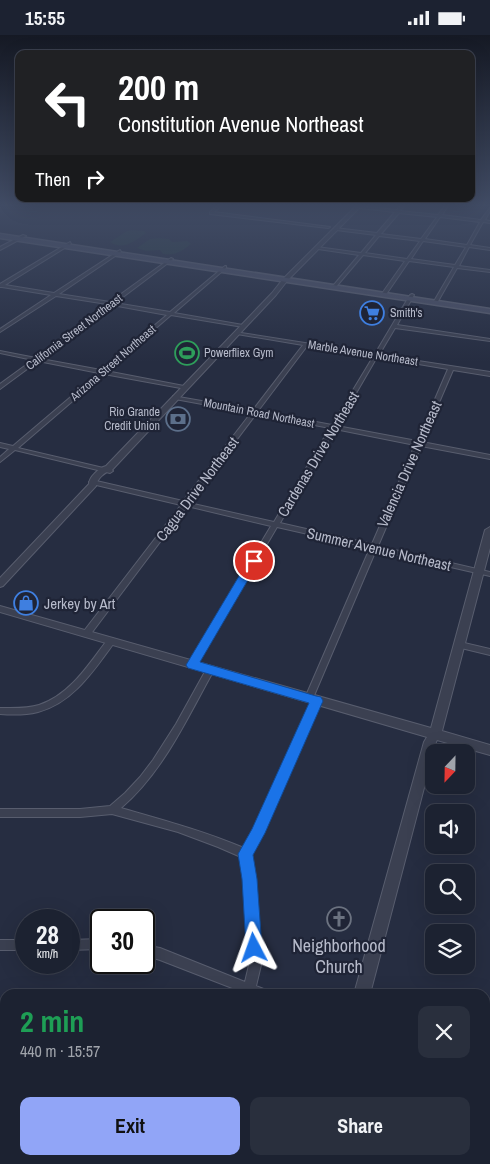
<!DOCTYPE html>
<meta charset="utf-8">
<style>
:root{--surface:#1c2231;--page:#292f3d;--text:#f1f3f6;--muted:#a0a4ab;--line:#3a3f4d;--accent:#91a5f7}
body{margin:0;font-family:"Archivo Narrow",sans-serif;background:var(--page);color:var(--text);height:100vh;display:flex;flex-direction:column;font-size:19px;white-space:nowrap}
*{box-sizing:border-box;margin:0}
p{font-size:16px;color:var(--muted)}
.icon{flex:none;width:28px;height:28px;fill:none;stroke:currentColor;stroke-width:2;stroke-linecap:round;stroke-linejoin:round}
.map{position:relative;flex:1;overflow:hidden}
.drawer{position:absolute;left:0px;top:954px;width:490px;height:176px;display:flex;flex-direction:column;background:var(--surface);border-radius:15px 15px 0 0;box-shadow:0 5px 20px #0002,0 0 0 1px var(--line)}
.drawer>*{flex:none}
.guide{position:absolute;left:15px;top:15px;width:460px;height:152px;border-radius:10px;box-shadow:0 5px 20px #0002,0 0 0 1px var(--line);background:#202124;color:#fff;overflow:hidden}
.needle{width:32px;rotate:202deg}
.controls{position:absolute;left:425px;top:709px;display:grid;gap:10px}
.controls a{display:grid;place-items:center;width:50px;height:50px;border-radius:10px;background:var(--surface);box-shadow:0 5px 20px #0002,0 0 0 1px var(--line);font-size:25px}
.speed{position:absolute;left:15px;top:874px;display:flex;gap:10px;font-size:25px;font-weight:700;text-align:center}
.speed>*{display:grid;place-content:center;width:65px;height:65px;border-radius:50%;background:var(--surface);box-shadow:0 5px 20px #0002,0 0 0 1px var(--line);line-height:1}
.speed small{font-size:12px;font-weight:400}
.speed .limit{border:2px solid #111;border-radius:8px;background:#fff;color:#111}
.pin{position:absolute;display:grid;place-items:center;width:42px;height:42px;color:#fff;margin:-21px;border:2px solid #fff;border-radius:50%;box-shadow:0 1px 5px #0007}
.me{position:absolute;width:55px;margin:-28px;rotate:356deg;stroke-linejoin:round;filter:drop-shadow(0 0 4px #0008)}
.turn{display:flex;align-items:center;gap:18px;height:105px;padding:0 20px;font-size:22px}
.turn .icon{width:65px;height:65px;stroke-width:2.5}
.turn b{display:block;font-size:35px;line-height:42px}
.then{display:flex;align-items:center;height:48px;padding:0 20px;background:#0003;gap:10px;font-size:19px}
.round{display:grid;place-items:center;flex:none;width:52px;height:52px;border-radius:10px;background:var(--page)}
.overview{display:flex;align-items:center;justify-content:space-between;height:85px;padding:0 20px}
h1{font-size:30px;font-weight:700;line-height:38px;color:#1e9e55}
.action{display:flex;gap:10px;margin-top:auto;padding:10px 20px}
.action a{flex:1;height:58px;border-radius:10px;background:var(--accent);color:#111;font-size:20px;font-weight:700;line-height:58px;text-align:center}
.action a+a{background:var(--page);color:var(--text)}
.status{display:flex;justify-content:space-between;align-items:center;height:35px;padding:0 25px;background:var(--surface);direction:ltr}
.status svg{height:14px;fill:currentColor}
.map>svg:first-child{display:block}
</style>
<div class="status"><b>15:55</b><svg viewBox="0 0 49 12"><path d="M0 12V9h3v3zM5 12V6h3v6zM10 12V3h3v9zM15 12V0h3v12zM26 1h20v11H26zM47 4h2v5h-2z"/></svg></div>
<div class="map">
<svg width="490" height="1129" viewBox="0 0 490 1129">
<rect width="100%" height="100%" fill="#262d41"/>
<g fill="#283a42">
<path d="M132,195L144,196L146,198C135,206 123,216 110,207L127,196Z"/>
<path d="M159,203L169,204L172,207L187,206L191,209C182,216 175,221 163,219L160,215L146,216L137,213L150,204Z"/>
</g>
<g fill="none" stroke-linecap="round" stroke-linejoin="round">
<g stroke="#585d6e" stroke-width="2">
<g id="minor">
<polygon points="219,169 223,169 214,177 330,192 328,193 210,179 210,177"/>
<path d="M402,169H405L400,176L438,180L446,169H449L442,180L481,185L490,172V176L485,185L490,186V188L483,187L470,210L490,213V215L469,212L459,231L490,235V237L457,233L437,268L435,269L433,268L454,232L409,226L385,261H383L381,260L405,226L363,220L335,253H333V251L359,220L318,214L317,212L361,218L376,200L336,195L335,193L377,198L395,177L359,173L358,171L397,175ZM399,178L437,182L421,204L381,199ZM440,182L480,187L467,210L425,204ZM379,201L420,206L407,224L365,218ZM423,206L466,212L455,230L411,224Z"/>
<polygon points="23,200 26,201 0,215 0,212"/>
<path d="M70,207L71,209L5,250L54,258L120,215L121,217L59,259L110,267L171,223L173,224L172,225L115,268L170,277L225,231H226V233L174,278L243,290L245,291L243,292L171,280L106,336L184,351L186,352V354L104,339L18,413L112,435L113,436L110,438L15,415L0,427V422L9,414L0,412V408L13,411L99,338L38,326L0,354V349L33,325L0,318V316L36,323L107,269L56,261L0,297V294L51,260L2,252H0V249ZM112,270L167,280L101,335L41,324Z"/>
<path d="M412,259L414,260L397,290L490,304V306L395,293L379,320L490,337V341L453,335L422,407L490,420V424L421,411L378,511L490,537V541L376,515L313,663H319L320,665L263,798L251,820L254,843L261,930L256,951L266,955L268,959H239L240,956L160,925L144,920V910L160,913L245,947L249,930L244,843L241,822L218,812L178,797L112,779L80,782H0V774H80L110,771L125,758L140,742L153,725L176,689L207,633H213L214,635C187,683 164,736 121,773C163,785 204,796 244,813L254,795L312,665H306L305,663L370,513L277,492L195,632H189L188,630L271,491L187,471L90,600L87,601L83,598L84,596L181,470L92,449L89,447L92,445L183,466L251,378L175,364L173,363V361L253,375L303,310L237,299H235V297L375,319L410,260ZM307,311L373,322L332,390L258,376ZM377,322L448,334L417,406L337,391ZM256,379L330,393L274,487L189,468ZM335,394L415,410L372,509L280,488Z"/>
<path d="M111,603L114,604L115,606L114,608C94,635 73,668 38,677C26,680 13,680 0,679V673C13,673 26,674 39,670C70,660 89,629 108,604Z"/>
<polygon points="460,607 490,614 490,620 457,612 456,610 457,608"/>
<polygon points="101,904 101,914 69,915 69,905"/>
<rect x="0" y="905" width="26" height="10"/>
<polygon points="485,1041 490,1043 490,1055 485,1053"/>
<rect x="0" y="1080" width="5" height="12"/>
<rect x="28" y="1125" width="14" height="4"/>
</g>
</g>
<g stroke="#585d6e" stroke-width="2">
<g id="tertiary">
<path d="M358,169H363L287,246L276,260L112,435C104,437 97,444 96,451L3,551L0,552V543L89,449C89,442 99,433 106,431L272,258L283,244Z"/>
<polygon points="490,492 490,513 442,696 490,710 490,720 437,705 436,707 370,959 354,959 424,707 427,702 0,577 0,571 431,693 485,495"/>
<polygon points="306,1125 324,1125 323,1129 305,1129"/>
</g>
</g>
<g stroke="#585d6e" stroke-width="3">
<polygon id="secondary" points="0,199 490,274 490,278 0,203"/>
</g>
<use href="#minor" fill="#3b4051" fill-rule="evenodd"/>
<use href="#tertiary" fill="#3b4051" fill-rule="evenodd"/>
<use href="#secondary" fill="#494e64" fill-rule="evenodd"/>
</g>
<linearGradient id="sky" x2="0" y2="1"><stop stop-color="#151924"/><stop offset="0.52" stop-color="#414c65"/><stop offset="1" stop-color="#414c65" stop-opacity="0"/></linearGradient>
<rect width="490" height="327" fill="url(#sky)"/>
<polygon fill="#1a73e8" stroke="#114b97" points="254,523 259,526 200,627 316,661 321,662 323,666 265,798 253,820 257,844 262,913 260,919 254,921 248,919 246,913 242,844 238,819 252,794 309,668 188,633 186,630 248,526"/>
<defs>
<g id="supermarket-ring" transform="scale(1.25)"><circle r="9.5" fill="#1f2436" stroke="#3f7fe0" stroke-width="1.5"/><path d="M-6-5.5h2.5l.6 2H6L4.5 2H-2.5L-4.4-4H-6ZM-1.5 3.2a1.3 1.3 0 1 0 .1 0ZM3 3.2a1.3 1.3 0 1 0 .1 0Z" fill="#3f7fe0"/></g>
<g id="stadium-ring" transform="scale(1.25)"><circle r="9.5" fill="#1f2436" stroke="#2e9e5b" stroke-width="1.5"/><path d="M0-5a6.5 5 0 1 0 0 10a6.5 5 0 1 0 0-10ZM-3.5-1.8h7v3.6h-7Z" fill="#2e9e5b"/></g>
<g id="bank-ring" transform="scale(1.25)"><circle r="9.5" fill="#1f2436" stroke="#5c6f8a" stroke-width="1.5"/><path d="M-6-4H6V4H-6ZM0-2.3a2.3 2.3 0 1 0 0 4.6a2.3 2.3 0 1 0 0-4.6Z" fill="#5c6f8a"/></g>
<g id="shop-ring" transform="scale(1.25)"><circle r="9.5" fill="#1f2436" stroke="#3f7fe0" stroke-width="1.5"/><path d="M-5-2.5h2.3a2.7 3.5 0 0 1 5.4 0H5L5.5 6h-11ZM-1.5-2.5h3a1.5 2.3 0 0 0-3 0Z" fill="#3f7fe0"/></g>
<g id="church-ring" transform="scale(1.25)"><circle r="9.5" fill="#1f2436" stroke="#6b7280" stroke-width="1.5"/><path d="M-1.2-6h2.4v3.5h3.3v2.4h-3.3V6h-2.4V-.1h-3.3v-2.4h3.3Z" fill="#6b7280"/></g>
</defs>
<g fill-rule="evenodd">
<use href="#supermarket-ring" x="372" y="278"/>
<use href="#stadium-ring" x="187" y="318"/>
<use href="#bank-ring" x="178" y="384"/>
<use href="#shop-ring" x="26" y="568"/>
<use href="#church-ring" x="339" y="884"/>
</g>
<g text-anchor="middle" dominant-baseline="central" stroke-width="4.5" stroke-linejoin="round" paint-order="stroke">
<g font-size="12" fill="#b7bbcb" stroke="#1f2436" text-anchor="start">
<text x="390" y="278">Smith's</text>
<text x="204" y="318">Powerfliex Gym</text>
<text x="160" y="377" text-anchor="end">Rio Grande<tspan x="160" dy="14">Credit Union</tspan></text>
</g>
<g font-size="12" fill="#b7bbcb" stroke="#1f2436">
<text transform="translate(74 297) rotate(-37)">California Street Northeast</text>
<text transform="translate(363 318) rotate(9)">Marble Avenue Northeast</text>
<text transform="translate(113 328) rotate(-41)">Arizona Street Northeast</text>
<text transform="translate(259 378) rotate(11)">Mountain Road Northeast</text>
</g>
<g font-size="15" fill="#b7bbcb" stroke="#1f2436">
<text transform="translate(318 419) rotate(-59)">Cardenas Drive Northeast</text>
<text transform="translate(409 429) rotate(-66)">Valencia Drive Northeast</text>
<text transform="translate(197 454) rotate(-53)">Cagua Drive Northeast</text>
<text transform="translate(379 514) rotate(13)">Summer Avenue Northeast</text>
</g>
<g font-size="15" fill="#b7bbcb" stroke="#1f2436" text-anchor="start">
<text x="44" y="568">Jerkey by Art</text>
</g>
<g font-size="18" fill="#b7bbcb" stroke="#1f2436">
<text x="339" y="910">Neighborhood<tspan x="339" dy="21">Church</tspan></text>
</g>
</g>
</svg>
<div class="controls">
<a><svg class="needle" viewBox="-14 -14 28 28"><path d="M0-13l5 13h-10z" fill="#e53935"/><path d="M0 13l5-13h-10z" fill="#a0a4ab"/></svg></a>
<a><svg class="icon" aria-label="sound" viewBox="0 0 24 24"><path d="M4 9h4l5-4v14l-5-4H4zM17 9q2 3 0 6"/></svg></a>
<a><svg class="icon" aria-label="search" viewBox="0 0 24 24"><circle cx="10" cy="10" r="6"/><path d="M15 15l6 6"/></svg></a>
<a><svg class="icon" aria-label="layers" viewBox="0 0 24 24"><path d="M12 4l9 5-9 5-9-5zM3 14l9 5 9-5"/></svg></a>
</div>
<div class="speed"><div>28<small>km/h</small></div><div class="limit">30</div></div>
<div class="pin" style="left:254px;top:526px;background:#d93025"><svg class="icon" aria-label="arrive" viewBox="0 0 24 24"><path d="M6 21V4h12l-3 4 3 4H6"/></svg></div>
<svg class="me" style="left:254px;top:913px" viewBox="-20 -20 40 40"><path d="M0-17L14 15 0 8-14 15z" fill="#1a73e8" stroke="#fff" stroke-width="4"/></svg>
<div class="guide">
<div class="turn"><svg class="icon" aria-label="left" viewBox="0 0 24 24"><path d="M17 20v-9H6M10 6l-5 5 5 5"/></svg><div><b>200 m</b>Constitution Avenue Northeast</div></div>
<div class="then">Then<svg class="icon" aria-label="right" viewBox="0 0 24 24"><path d="M7 20v-9h11M14 6l5 5-5 5"/></svg></div>
</div>
<section class="drawer">
<div class="overview"><div><h1>2 min</h1><p>440 m · 15:57</p></div><a class="round"><svg class="icon" aria-label="close" viewBox="0 0 24 24"><path d="M6 6l12 12M18 6L6 18"/></svg></a></div>
<div class="action"><a>Exit</a><a>Share</a></div>
</section>
</div>
